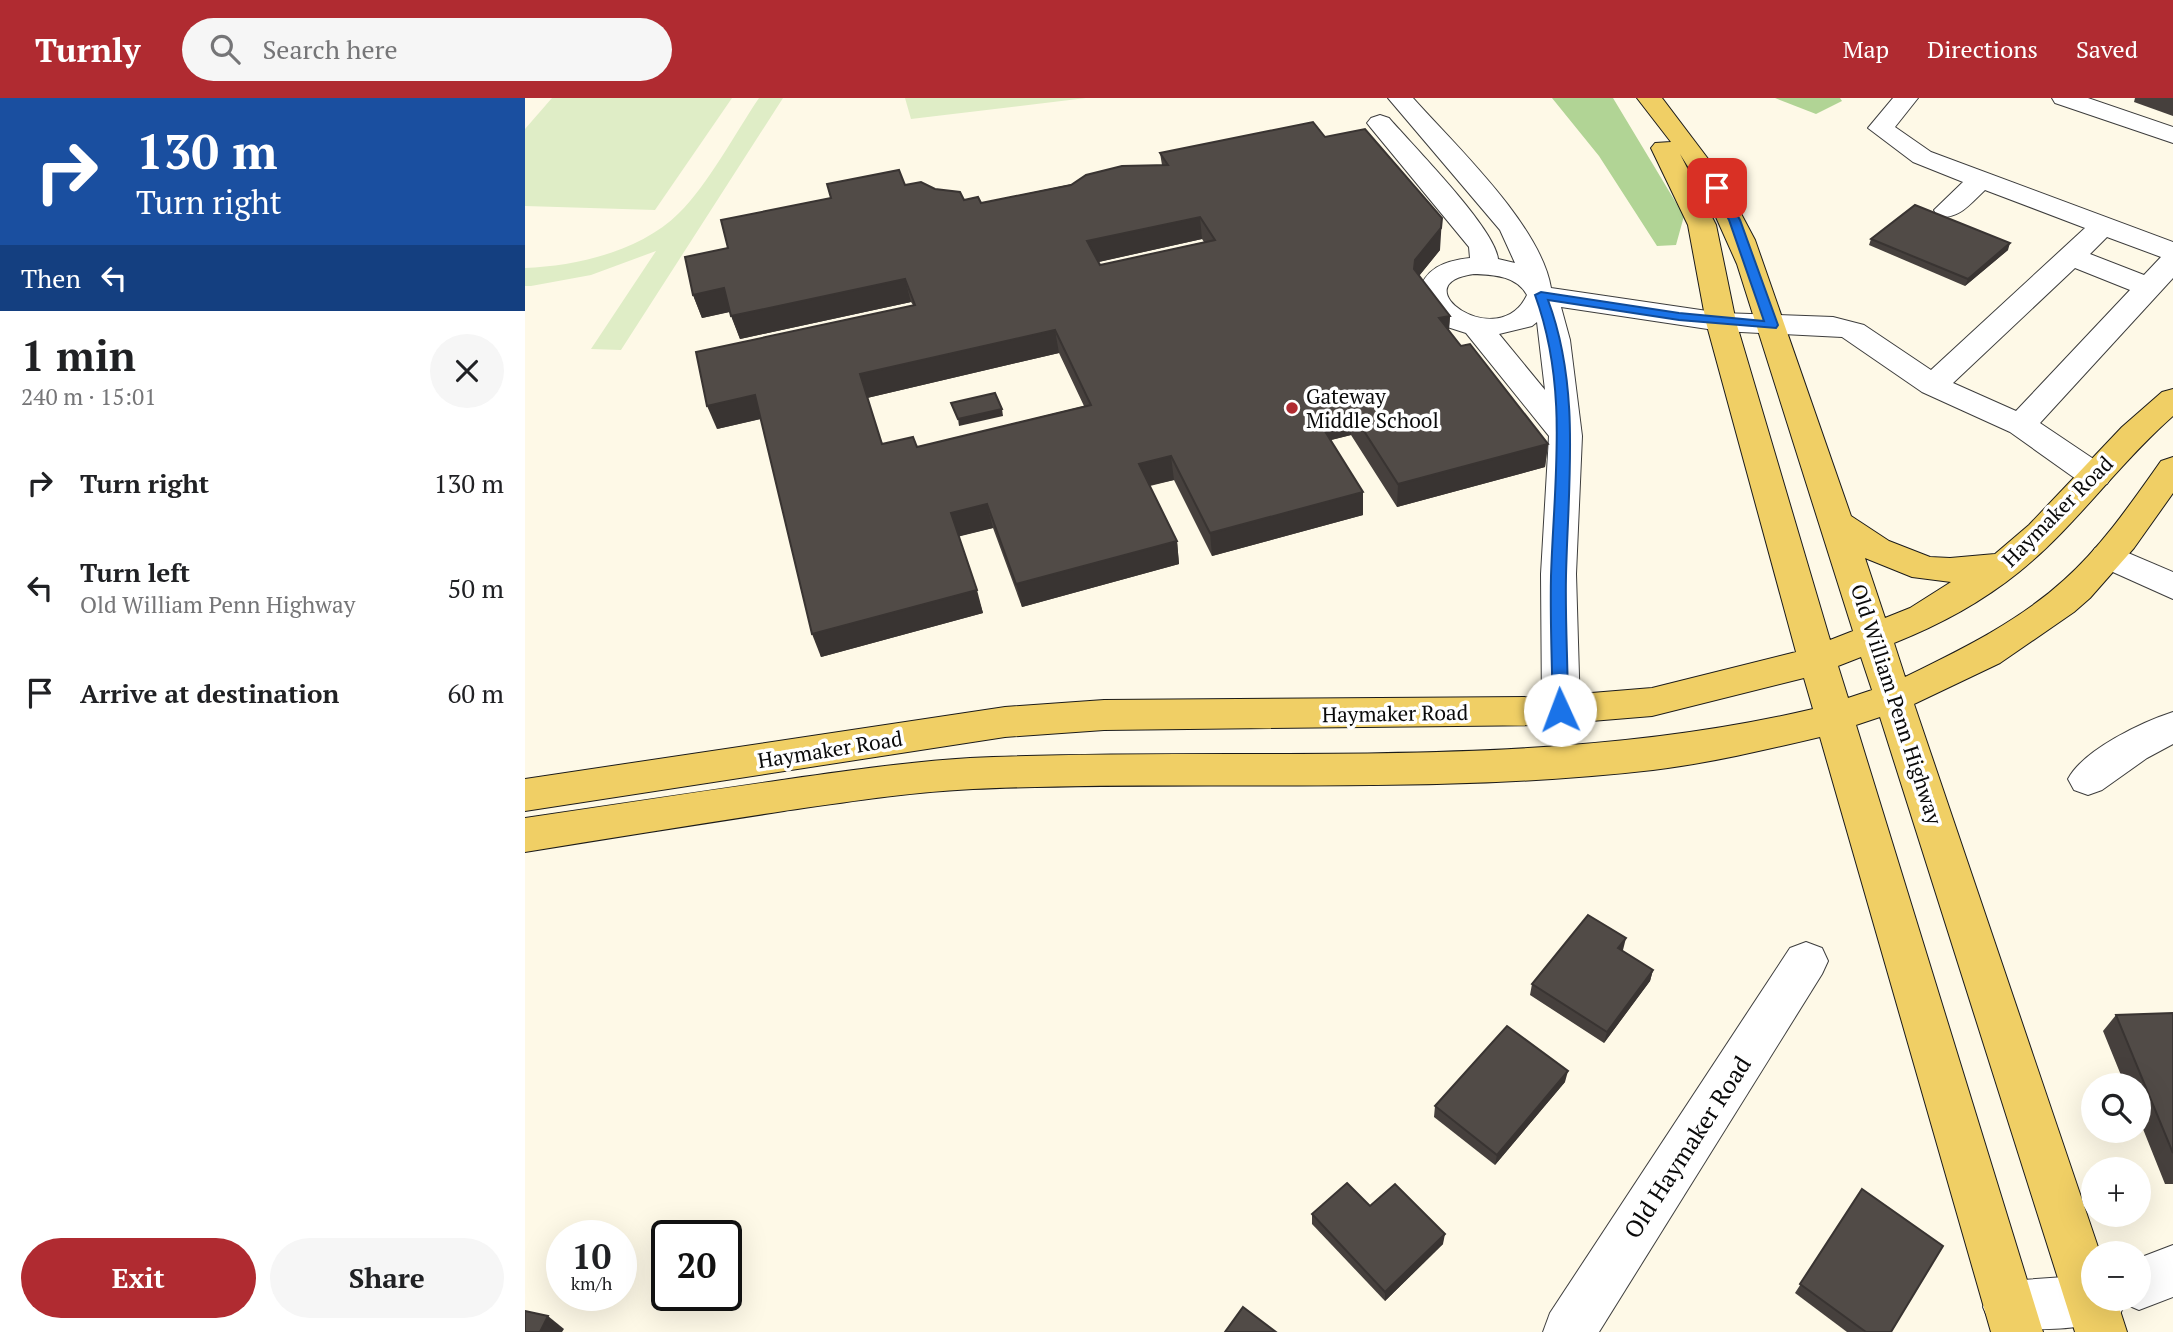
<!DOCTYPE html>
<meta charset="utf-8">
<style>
:root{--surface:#fff;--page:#f6f6f6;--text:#202124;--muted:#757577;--accent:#b02b31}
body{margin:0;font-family:"PT Serif",serif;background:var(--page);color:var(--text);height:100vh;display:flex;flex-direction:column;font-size:26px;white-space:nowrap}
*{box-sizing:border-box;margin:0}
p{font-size:23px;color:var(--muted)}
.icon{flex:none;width:38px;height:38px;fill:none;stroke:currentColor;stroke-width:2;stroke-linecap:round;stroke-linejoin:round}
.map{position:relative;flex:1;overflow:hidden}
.side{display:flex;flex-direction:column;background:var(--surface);width:525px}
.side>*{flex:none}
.guide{background:#1a4fa0;color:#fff;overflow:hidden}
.buttons{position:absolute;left:1556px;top:975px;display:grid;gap:14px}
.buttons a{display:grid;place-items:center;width:70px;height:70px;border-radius:50%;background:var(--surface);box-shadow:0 7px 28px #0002;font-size:35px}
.speed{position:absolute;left:21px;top:1122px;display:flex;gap:14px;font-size:35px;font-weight:700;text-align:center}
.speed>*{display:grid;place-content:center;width:91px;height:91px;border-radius:50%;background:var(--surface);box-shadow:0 7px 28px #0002;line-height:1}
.speed small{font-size:18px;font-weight:400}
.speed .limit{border:4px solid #111;border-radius:10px;background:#fff;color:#111}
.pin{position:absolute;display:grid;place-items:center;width:60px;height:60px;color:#fff;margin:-30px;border-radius:14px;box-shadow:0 4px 10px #0006}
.me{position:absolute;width:77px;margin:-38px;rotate:358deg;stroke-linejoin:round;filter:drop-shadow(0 0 5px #0008)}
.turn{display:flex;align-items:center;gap:24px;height:147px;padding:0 21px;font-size:32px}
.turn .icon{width:91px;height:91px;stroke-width:2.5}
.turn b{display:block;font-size:49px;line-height:60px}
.then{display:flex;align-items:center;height:66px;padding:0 21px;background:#0003;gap:14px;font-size:26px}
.round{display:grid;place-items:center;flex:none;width:74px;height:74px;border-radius:37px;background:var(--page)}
.overview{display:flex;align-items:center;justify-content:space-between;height:119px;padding:0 21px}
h1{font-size:42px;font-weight:600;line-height:52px}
.action{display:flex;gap:14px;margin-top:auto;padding:14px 21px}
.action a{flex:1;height:80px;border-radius:42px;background:var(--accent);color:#fff;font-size:28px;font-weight:600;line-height:80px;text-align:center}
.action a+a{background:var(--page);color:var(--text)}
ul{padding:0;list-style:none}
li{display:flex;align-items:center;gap:21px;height:105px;padding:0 21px}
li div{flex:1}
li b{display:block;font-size:26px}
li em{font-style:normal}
header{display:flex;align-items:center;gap:42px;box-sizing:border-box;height:98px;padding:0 35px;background:var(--accent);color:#fff}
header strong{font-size:33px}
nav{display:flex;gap:38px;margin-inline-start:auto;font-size:24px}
.search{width:490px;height:63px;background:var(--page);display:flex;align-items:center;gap:18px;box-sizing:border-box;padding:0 24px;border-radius:38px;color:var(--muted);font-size:26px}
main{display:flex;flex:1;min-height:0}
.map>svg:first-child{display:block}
</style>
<header>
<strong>Turnly</strong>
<div class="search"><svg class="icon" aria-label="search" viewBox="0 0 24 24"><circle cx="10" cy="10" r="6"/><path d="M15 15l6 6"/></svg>Search here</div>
<nav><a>Map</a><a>Directions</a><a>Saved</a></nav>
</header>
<main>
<section class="side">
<div class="guide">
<div class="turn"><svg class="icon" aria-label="right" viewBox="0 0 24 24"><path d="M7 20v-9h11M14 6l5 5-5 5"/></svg><div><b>130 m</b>Turn right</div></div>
<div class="then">Then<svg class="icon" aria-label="left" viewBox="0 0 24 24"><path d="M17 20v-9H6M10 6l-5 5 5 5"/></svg></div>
</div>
<div class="overview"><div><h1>1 min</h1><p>240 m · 15:01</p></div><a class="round"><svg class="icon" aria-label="close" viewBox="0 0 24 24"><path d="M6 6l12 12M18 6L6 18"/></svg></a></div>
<ul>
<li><svg class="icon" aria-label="right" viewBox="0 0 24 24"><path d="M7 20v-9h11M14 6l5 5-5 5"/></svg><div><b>Turn right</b></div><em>130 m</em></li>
<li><svg class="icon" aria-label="left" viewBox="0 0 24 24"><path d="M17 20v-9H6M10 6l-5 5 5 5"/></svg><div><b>Turn left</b><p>Old William Penn Highway</p></div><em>50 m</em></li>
<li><svg class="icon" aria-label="arrive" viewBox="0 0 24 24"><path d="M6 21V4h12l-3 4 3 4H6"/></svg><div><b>Arrive at destination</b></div><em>60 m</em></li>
</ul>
<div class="action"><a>Exit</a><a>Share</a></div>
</section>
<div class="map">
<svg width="1648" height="1234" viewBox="0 0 1648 1234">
<rect width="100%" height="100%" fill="#fef9e7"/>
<g fill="#b1d495">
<polygon points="1027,0 1088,0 1159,118 1151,147 1132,148 1074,58"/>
<polygon points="1250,0 1315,0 1317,3 1291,16"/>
</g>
<g fill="#dfedc6">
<polygon points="27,0 207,0 130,112 0,108 0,31"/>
<path d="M234,0H258L96,252L66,251L131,153L66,177L6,188H0V170C52,168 116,153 154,115C182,88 211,34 234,0Z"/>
<polygon points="380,0 561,0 386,21"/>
</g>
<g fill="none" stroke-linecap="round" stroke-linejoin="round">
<g stroke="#3d3d3d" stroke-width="2">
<g id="minor">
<path d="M863,0H888C931,48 1016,128 1026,190L1196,215L1308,219L1339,227L1406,272L1560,130L1460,92C1446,105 1433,123 1412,118L1409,112L1438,84L1388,64L1343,30L1368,0H1393L1370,29L1406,54L1648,144V180L1515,325L1582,370L1587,378L1582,386L1570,389L1558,386L1485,334L1397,294L1317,239L1196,233L1036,209L1045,242L1057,338L1051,476L1055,612L1050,622L1036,626L1022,622L1017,612L1016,476L1024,338L941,235L913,226L901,216L893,197C899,170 919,163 945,160L944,149L846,30L842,25L846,20L855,17L864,20C888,48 970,130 973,161L990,165L975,132ZM1582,139L1636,159L1619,177L1565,156ZM1550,170L1605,192L1491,313L1428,285ZM949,176C968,177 991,177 1002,197C974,257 874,186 949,176ZM1012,224L1020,292L974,236L1007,228Z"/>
<polygon points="1527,0 1563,0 1648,29 1648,45 1530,5"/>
<polygon points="1582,446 1648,474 1648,501 1570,466 1565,458 1570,450"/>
<path d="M1648,614V646L1622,660L1577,692L1563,697L1549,692L1543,681C1558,652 1617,624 1648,614Z"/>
<polygon points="1281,844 1297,850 1303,863 1297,876 1074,1234 1018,1234 1025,1215 1265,850"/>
<path d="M1648,1147V1199L1614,1212L1600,1206L1594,1218C1561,1233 1500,1234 1466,1227L1458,1209L1466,1191L1484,1183L1568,1177V1200H1614V1160Z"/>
</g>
</g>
<g stroke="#1b1b1b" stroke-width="2">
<path id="major" d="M1112,0H1137L1196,78L1230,142L1326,418L1364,443L1405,459L1425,460L1470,456L1504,427L1597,329L1637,294L1648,291V318C1593,366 1551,428 1494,474C1457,504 1412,528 1369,545L1380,579C1435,552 1493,524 1539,482C1577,448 1607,404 1636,363L1648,359V395L1609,450L1565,500L1549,514L1475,565L1389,606L1575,1155H1568V1200H1591L1602,1234H1550L1355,619L1331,627L1518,1234H1466L1295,639C1240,652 1185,665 1128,672C903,698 674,681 448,691C384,694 321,704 259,713C173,726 86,740 0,754V720C86,707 172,694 257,682C320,673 382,664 445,660C726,647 1011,676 1288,611L1279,580L1127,618L1018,627L579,632L480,639L0,713V681L480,609L579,602L1018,599L1127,590L1271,554L1181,224L1163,127L1126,50L1130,45L1146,44ZM1155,56L1182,99L1212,166L1328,533L1305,542L1211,224L1191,127ZM1340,460L1387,479L1426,484L1385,510L1360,520ZM1336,559L1347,592L1323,600L1313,568Z"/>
</g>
<use href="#minor" fill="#fff" fill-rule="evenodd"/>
<use href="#major" fill="#f0cf65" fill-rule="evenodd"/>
</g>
<g fill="#46403d" fill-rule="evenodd">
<polygon points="1610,0 1648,0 1648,18 1609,4"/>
<path d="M800,39L915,152L894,178L925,218L924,233L936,248L1023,346L1020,369L872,409L826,337L806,342L838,417L687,458L649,382L625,388L652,443L654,466L497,509L468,430L434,438L458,515L296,559L236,321L192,331L388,207L386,204L215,241L205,214L177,220L168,197L203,150L306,100L302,86L380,87L410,91L439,102L456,105L637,67L635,55ZM677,141L679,144L575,167L573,164ZM534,255L559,308L392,349L357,346L342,300Z"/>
<polygon points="1346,141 1483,152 1440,188 1344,147"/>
<polygon points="1098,852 1097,853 1128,872 1125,883 1079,945 1005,897 1007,886"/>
<polygon points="1648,915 1648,1086 1640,1086 1614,1021 1614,987 1600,987 1578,933 1591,917"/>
<polygon points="1040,984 970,1067 909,1019 910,1008"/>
<polygon points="1337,1091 1366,1234 1322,1234 1270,1195"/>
<polygon points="845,1108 918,1146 860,1203 787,1126 787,1116"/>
</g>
<g fill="#393432">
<polygon points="675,119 677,141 565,166 562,143"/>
<polygon points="917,120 915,152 889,184 889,171 890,162"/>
<polygon points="1485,145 1483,152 1440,188 1443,181"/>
<polygon points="380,181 386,204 215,241 206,218"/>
<polygon points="199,190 208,213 177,220 168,197"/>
<polygon points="925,218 923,241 914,220"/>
<polygon points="530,232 534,255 342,300 335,276"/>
<polygon points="230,297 239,320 192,331 182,308"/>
<polygon points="477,311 478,318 434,328 433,321"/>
<polygon points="826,313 826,337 794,345 793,322"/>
<polygon points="1023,346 1020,369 872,409 873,386"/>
<polygon points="646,358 649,382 617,389 614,366"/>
<polygon points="838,394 838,417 687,458 685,435"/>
<polygon points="462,406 468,430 432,439 426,415"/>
<polygon points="652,443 654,466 497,509 491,486"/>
<polygon points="452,492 458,515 296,559 287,536"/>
<polygon points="1101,840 1098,852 1090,862 1093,850"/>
<polygon points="1128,872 1125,883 1079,945 1082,934"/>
<polygon points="1043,973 1040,984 970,1067 972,1057"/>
<polygon points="920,1136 918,1146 860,1203 860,1194"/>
<polygon points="23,1218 39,1231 37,1234 15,1234"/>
</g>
<g fill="#514b47" stroke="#393432" stroke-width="2" fill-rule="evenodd">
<path d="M788,24L800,39L840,31L917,120L916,130L890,162L889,171L925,218L914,220L936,248L945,246L1023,346L873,386L826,313L793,322L838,394L685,435L646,358L614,366L652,443L491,486L462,406L426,415L452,492L287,536L230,297L182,308L171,254L390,207L380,181L206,218L199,190L168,197L160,159L203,150L196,122L306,100L302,86L374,72L380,87L396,84L410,91L435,94L439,102L453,99L456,105L546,87L561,77L597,68L643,67L635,55ZM675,119L690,142L575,167L562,143ZM530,232L566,307L392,349L388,339L357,346L335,276Z"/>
<polygon points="1390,107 1485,145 1443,181 1346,141"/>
<polygon points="470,295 477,311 433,321 426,305"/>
<polygon points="1063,817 1101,840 1093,850 1128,872 1082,934 1007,886"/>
<polygon points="1648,915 1648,1055 1591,917"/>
<polygon points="982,928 1043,973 972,1057 910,1008"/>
<polygon points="822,1085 845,1108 870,1086 920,1136 860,1194 787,1116"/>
<polygon points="1337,1091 1418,1148 1366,1234 1341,1234 1275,1186"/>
<polygon points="718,1209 751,1234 700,1234"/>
<polygon points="0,1213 23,1218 15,1234 0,1234"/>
</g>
<path fill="#1a73e8" stroke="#114b97" stroke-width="2" d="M1189,88H1196L1215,122L1253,227L1251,230L1154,222L1023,202C1056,290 1043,386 1041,478C1040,522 1043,567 1043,612L1035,618L1028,612C1027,567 1025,522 1026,478C1029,382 1044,290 1010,197L1016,194L1154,215L1239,223L1204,122L1187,90Z"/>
<circle fill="#b02b31" stroke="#fff" stroke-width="2.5" cx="767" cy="310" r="7"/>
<g text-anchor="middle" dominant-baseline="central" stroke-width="7" stroke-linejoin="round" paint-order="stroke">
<g font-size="21" fill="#0a0a0a" stroke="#fff" text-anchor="start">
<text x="781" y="298">Gateway<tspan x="781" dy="24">Middle School</tspan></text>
</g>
<g font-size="21" fill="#0a0a0a" stroke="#fff">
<text transform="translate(1532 413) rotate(-45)">Haymaker Road</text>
<text transform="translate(1372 606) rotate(72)">Old William Penn Highway</text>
<text transform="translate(870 615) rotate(-1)">Haymaker Road</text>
<text transform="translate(305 651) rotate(-9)">Haymaker Road</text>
</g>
<g font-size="24" fill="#0a0a0a" stroke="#fff">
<text transform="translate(1162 1049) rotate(-57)">Old Haymaker Road</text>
</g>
</g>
</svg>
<div class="buttons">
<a><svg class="icon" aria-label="search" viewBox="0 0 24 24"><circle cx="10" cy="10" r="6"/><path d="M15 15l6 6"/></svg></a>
<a>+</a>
<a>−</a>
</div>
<div class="speed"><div>10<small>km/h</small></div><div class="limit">20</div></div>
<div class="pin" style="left:1192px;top:90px;background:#d93025"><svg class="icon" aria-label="arrive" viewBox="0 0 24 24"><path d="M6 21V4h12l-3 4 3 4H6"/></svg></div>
<svg class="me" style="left:1035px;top:612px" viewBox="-20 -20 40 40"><circle r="19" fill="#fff"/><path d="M0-13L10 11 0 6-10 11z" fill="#1a73e8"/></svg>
</div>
</main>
